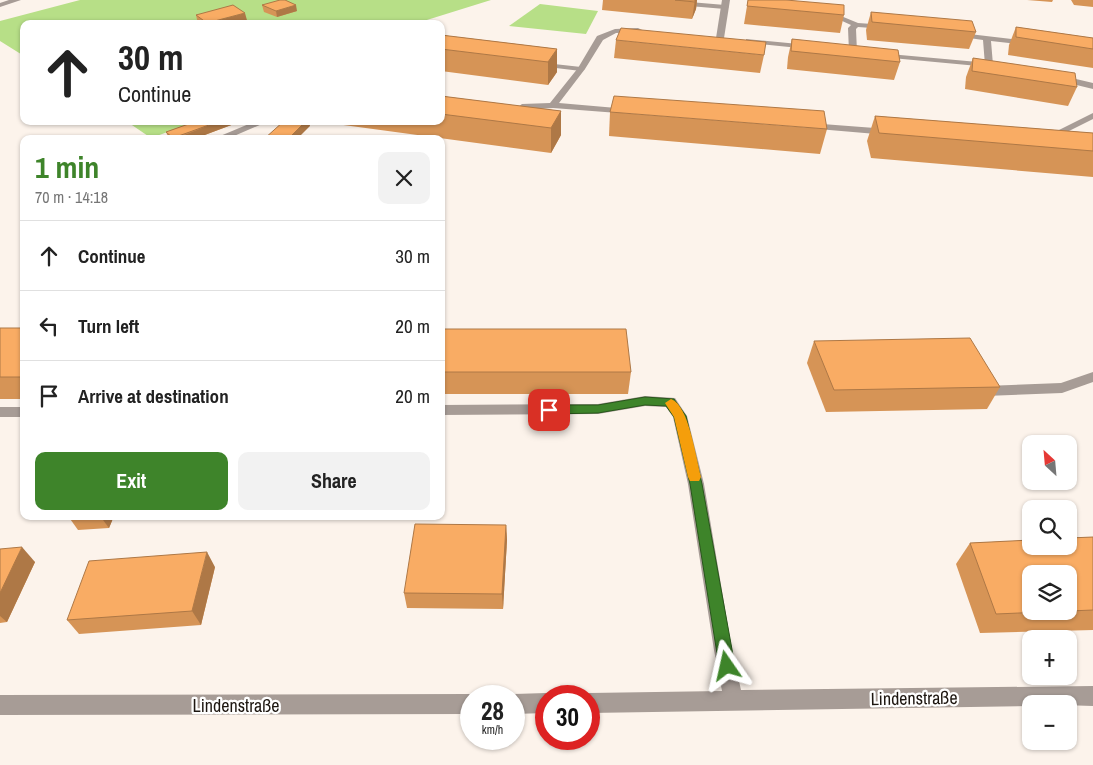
<!DOCTYPE html>
<meta charset="utf-8">
<style>
:root{--surface:#fff;--page:#f2f2f2;--text:#222;--muted:#767676;--line:#e0e0e0;--accent:#3e842a}
body{margin:0;font-family:"Archivo Narrow",sans-serif;background:var(--page);color:var(--text);height:100vh;display:flex;flex-direction:column;font-size:19px;white-space:nowrap}
*{box-sizing:border-box;margin:0}
p{font-size:16px;color:var(--muted)}
.icon{flex:none;width:28px;height:28px;fill:none;stroke:currentColor;stroke-width:2;stroke-linecap:round;stroke-linejoin:round}
.map{position:relative;flex:1;overflow:hidden}
.panel{position:absolute;left:20px;top:135px;width:425px;height:385px;display:flex;flex-direction:column;background:var(--surface);border-radius:10px;box-shadow:0 1px 4px #0004}
.panel>*{flex:none}
.top-card{position:absolute;left:20px;top:20px;width:425px;height:105px;border-radius:10px;box-shadow:0 1px 4px #0004;background:#fff;color:var(--text);overflow:hidden}
.needle{width:32px;rotate:334deg}
.tools{position:absolute;left:1022px;top:435px;display:grid;gap:10px}
.tools a{display:grid;place-items:center;width:55px;height:55px;border-radius:10px;background:var(--surface);box-shadow:0 1px 4px #0004;font-size:25px}
.speed{position:absolute;left:460px;top:685px;display:flex;gap:10px;font-size:25px;font-weight:700;text-align:center}
.speed>*{display:grid;place-content:center;width:65px;height:65px;border-radius:50%;background:var(--surface);box-shadow:0 1px 4px #0004;line-height:1}
.speed small{font-size:12px;font-weight:400}
.speed .limit{border:8px solid #d22;background:#fff;color:#111}
.pin{position:absolute;display:grid;place-items:center;width:42px;height:42px;color:#fff;margin:-21px;border-radius:10px;box-shadow:0 2px 8px #0006}
.me{position:absolute;width:55px;margin:-28px;rotate:349deg;stroke-linejoin:round;filter:drop-shadow(0 0 4px #0008)}
.turn{display:flex;align-items:center;gap:18px;height:105px;padding:0 15px;font-size:22px}
.turn .icon{width:65px;height:65px;stroke-width:2.5}
.turn b{display:block;font-size:35px;line-height:42px}
.round{display:grid;place-items:center;flex:none;width:52px;height:52px;border-radius:10px;background:var(--page)}
.overview{display:flex;align-items:center;justify-content:space-between;height:85px;padding:0 15px}
h1{font-size:30px;font-weight:700;line-height:38px;color:var(--accent)}
.primary-button{display:flex;gap:10px;margin-top:auto;padding:10px 15px}
.primary-button a{flex:1;height:58px;border-radius:10px;background:var(--accent);color:#fff;font-size:20px;font-weight:700;line-height:58px;text-align:center}
.primary-button a+a{background:var(--page);color:var(--text)}
ul{padding:0;list-style:none}
li{display:flex;align-items:center;gap:15px;height:70px;padding:0 15px;border-top:1px solid var(--line)}
li div{flex:1}
li b{display:block;font-size:19px}
li em{font-style:normal}
.map>svg:first-child{display:block}
</style>
<div class="map">
<svg width="1093" height="765" viewBox="0 0 1093 765">
<rect width="100%" height="100%" fill="#fcf3eb"/>
<g fill="#b7df87">
<polygon points="80,0 491,0 414,24 24,24 24,56 0,41 0,21"/>
<polygon points="540,4 598,11 586,34 509,26"/>
<polygon points="126,121 198,121 151,138"/>
</g>
<g fill="none" stroke-linecap="round" stroke-linejoin="round">
<g fill="#a79c96" fill-rule="evenodd">
<polygon points="637,0 666,0 725,5 729,7 725,9 641,2"/>
<polygon points="821,15 841,16 858,23 886,25 890,27 886,29 858,27 856,29 857,52 853,54 849,52 848,28 851,25 840,20 821,19"/>
<polygon points="952,32 1028,41 1032,43 1028,45 991,41 993,65 989,67 985,65 983,40 955,36 952,36"/>
<polygon points="536,62 581,67 585,69 581,71 539,66 536,66"/>
<polygon points="256,121 269,121 227,139 213,139"/>
<polygon points="1093,372 1093,382 1062,393 985,396 980,395 978,391 980,387 985,386 1061,383"/>
<polygon points="645,396 675,398 687,416 704,484 701,488 696,490 691,488 688,484 673,417 666,407 645,406 598,414 441,415 441,405 598,404"/>
<rect x="0" y="407" width="24" height="10"/>
</g>
<g fill="#a79c96" fill-rule="evenodd">
<polygon points="9,0 21,0 0,7 0,3"/>
<polygon points="722,0 730,0 724,38 720,40 716,38"/>
<polygon points="638,28 642,30 641,32 616,33 603,40 585,69 559,103 628,109 631,110 631,114 553,108 522,110 518,107 522,104 550,103 578,68 597,36 615,29"/>
<polygon points="746,39 809,45 813,47 809,49 749,43 746,43"/>
<polygon points="878,53 989,63 993,65 989,67 881,57 878,57"/>
<polygon points="1059,75 1093,83 1093,89 1056,80 1055,78"/>
<polygon points="1093,113 1093,119 1051,140 1045,140 1043,138"/>
<polygon points="809,123 888,129 893,132 888,135 806,128 804,126"/>
<polygon points="696,478 701,480 704,484 732,650 741,690 1093,686 1093,706 1031,704 1031,706 589,713 589,696 582,696 589,693 722,691 714,650 688,484 691,480"/>
<polygon points="546,693 553,696 546,696 546,713 514,714 514,696 509,696 514,694"/>
<polygon points="471,694 476,696 471,696 471,714 0,715 0,695"/>
</g>
</g>
<g fill="#d69456">
<polygon points="603,0 697,0 696,9 692,19 602,10"/>
<polygon points="748,0 844,15 840,33 744,24"/>
<polygon points="1027,0 1053,0 1052,2"/>
<polygon points="1071,0 1093,0 1093,7 1074,5"/>
<polygon points="262,5 297,11 277,17 264,12"/>
<polygon points="871,12 976,32 969,49 867,40 866,30"/>
<polygon points="196,15 248,24 198,24"/>
<polygon points="1016,27 1093,38 1093,68 1008,55 1009,45"/>
<polygon points="441,35 557,49 557,72 548,85 441,71"/>
<polygon points="792,39 900,62 894,80 787,69 788,57"/>
<polygon points="616,40 764,55 760,73 614,58"/>
<polygon points="973,58 1077,87 1068,106 965,89 966,77"/>
<polygon points="441,96 561,111 561,135 551,153 336,124 335,121 441,121"/>
<polygon points="610,112 827,129 820,154 609,136"/>
<polygon points="875,116 1093,133 1093,177 871,158 867,141"/>
<polygon points="197,121 242,121 194,139 169,139 166,132"/>
<rect x="0" y="328" width="24" height="71"/>
<polygon points="441,329 631,372 628,394 441,394"/>
<polygon points="814,341 1000,387 987,409 826,412 807,363"/>
<polygon points="68,516 114,516 109,528 78,530"/>
<polygon points="506,525 507,540 503,609 407,608 404,593"/>
<polygon points="1093,537 1093,630 980,633 956,564 970,543"/>
<polygon points="0,549 35,562 7,622 0,623"/>
<polygon points="215,567 201,625 79,634 67,620"/>
</g>
<g fill="#ae7846">
<polygon points="695,0 697,0 696,9 692,19"/>
<polygon points="296,5 297,11 277,17 276,11"/>
<polygon points="245,13 248,24 207,24 207,23"/>
<polygon points="557,49 557,72 548,85 548,62"/>
<polygon points="561,111 561,135 551,153 551,128"/>
<polygon points="220,121 242,121 194,139 174,139"/>
<polygon points="306,121 309,121 310,126 297,139 288,139"/>
<polygon points="100,516 114,516 109,528"/>
<polygon points="506,525 507,540 503,609 502,594"/>
<polygon points="22,547 35,562 7,622 0,616 0,593"/>
<polygon points="207,552 215,567 201,625 192,611"/>
</g>
<g fill="#f9ac64" stroke="#ae7846">
<polygon points="280,0 285,0 296,5 276,11 262,5"/>
<polygon points="675,0 695,0 695,2"/>
<polygon points="748,0 786,0 844,5 844,15 747,6"/>
<polygon points="233,5 245,13 207,23 196,15"/>
<polygon points="871,12 972,21 976,32 872,22"/>
<polygon points="1016,27 1093,38 1093,49 1016,37"/>
<polygon points="621,28 766,42 764,55 616,40"/>
<polygon points="441,35 557,49 548,62 441,49"/>
<polygon points="792,39 898,50 900,62 791,51"/>
<polygon points="973,58 1075,73 1077,87 972,71"/>
<polygon points="441,96 561,111 551,128 441,114"/>
<polygon points="614,96 824,111 827,129 610,112"/>
<polygon points="875,116 1093,133 1093,151 879,133"/>
<polygon points="197,121 220,121 173,138 166,132"/>
<polygon points="284,121 306,121 288,139 264,139"/>
<polygon points="0,328 24,328 24,330 22,333 24,333 24,377 0,377"/>
<polygon points="441,329 626,329 631,372 441,372"/>
<polygon points="970,338 1000,387 834,390 814,341"/>
<polygon points="415,524 506,525 502,594 404,593"/>
<polygon points="1093,537 1093,610 1069,611 1069,574 1031,574 1031,611 1066,611 996,614 970,543 1031,540 1031,546 1069,546 1069,538"/>
<polygon points="22,547 0,593 0,549"/>
<polygon points="207,552 192,611 67,620 89,561"/>
</g>
<polygon fill="#3e842a" stroke="#28561b" points="645,397 674,399 686,416 702,484 735,666 732,672 727,674 721,672 719,666 690,484 674,417 666,406 645,405 598,413 549,414 543,410 549,405 598,405"/>
<path fill="#f59e0b" d="M671,399C689,405 696,459 701,477L699,481H690L688,477L674,417L665,403Z"/>
<g text-anchor="middle" dominant-baseline="central" stroke-width="4.5" stroke-linejoin="round" paint-order="stroke">
<g font-size="18" fill="#1d1610" stroke="#fff">
<text transform="translate(914 698) rotate(-1)">Lindenstraße</text>
<text x="236" y="705">Lindenstraße</text>
</g>
</g>
</svg>
<div class="tools">
<a><svg class="needle" viewBox="-14 -14 28 28"><path d="M0-13l5 13h-10z" fill="#e53935"/><path d="M0 13l5-13h-10z" fill="#767676"/></svg></a>
<a><svg class="icon" aria-label="search" viewBox="0 0 24 24"><circle cx="10" cy="10" r="6"/><path d="M15 15l6 6"/></svg></a>
<a><svg class="icon" aria-label="layers" viewBox="0 0 24 24"><path d="M12 4l9 5-9 5-9-5zM3 14l9 5 9-5"/></svg></a>
<a>+</a>
<a>−</a>
</div>
<div class="speed"><div>28<small>km/h</small></div><div class="limit">30</div></div>
<div class="pin" style="left:549px;top:410px;background:#d93025"><svg class="icon" aria-label="arrive" viewBox="0 0 24 24"><path d="M6 21V4h12l-3 4 3 4H6"/></svg></div>
<svg class="me" style="left:727px;top:666px" viewBox="-20 -20 40 40"><path d="M0-17L14 15 0 8-14 15z" fill="#3e842a" stroke="#fff" stroke-width="4"/></svg>
<div class="top-card">
<div class="turn"><svg class="icon" aria-label="ahead" viewBox="0 0 24 24"><path d="M12 20V5M6 11l6-6 6 6"/></svg><div><b>30 m</b>Continue</div></div>
</div>
<section class="panel">
<div class="overview"><div><h1>1 min</h1><p>70 m · 14:18</p></div><a class="round"><svg class="icon" aria-label="close" viewBox="0 0 24 24"><path d="M6 6l12 12M18 6L6 18"/></svg></a></div>
<ul>
<li><svg class="icon" aria-label="ahead" viewBox="0 0 24 24"><path d="M12 20V5M6 11l6-6 6 6"/></svg><div><b>Continue</b></div><em>30 m</em></li>
<li><svg class="icon" aria-label="left" viewBox="0 0 24 24"><path d="M17 20v-9H6M10 6l-5 5 5 5"/></svg><div><b>Turn left</b></div><em>20 m</em></li>
<li><svg class="icon" aria-label="arrive" viewBox="0 0 24 24"><path d="M6 21V4h12l-3 4 3 4H6"/></svg><div><b>Arrive at destination</b></div><em>20 m</em></li>
</ul>
<div class="primary-button"><a>Exit</a><a>Share</a></div>
</section>
</div>
